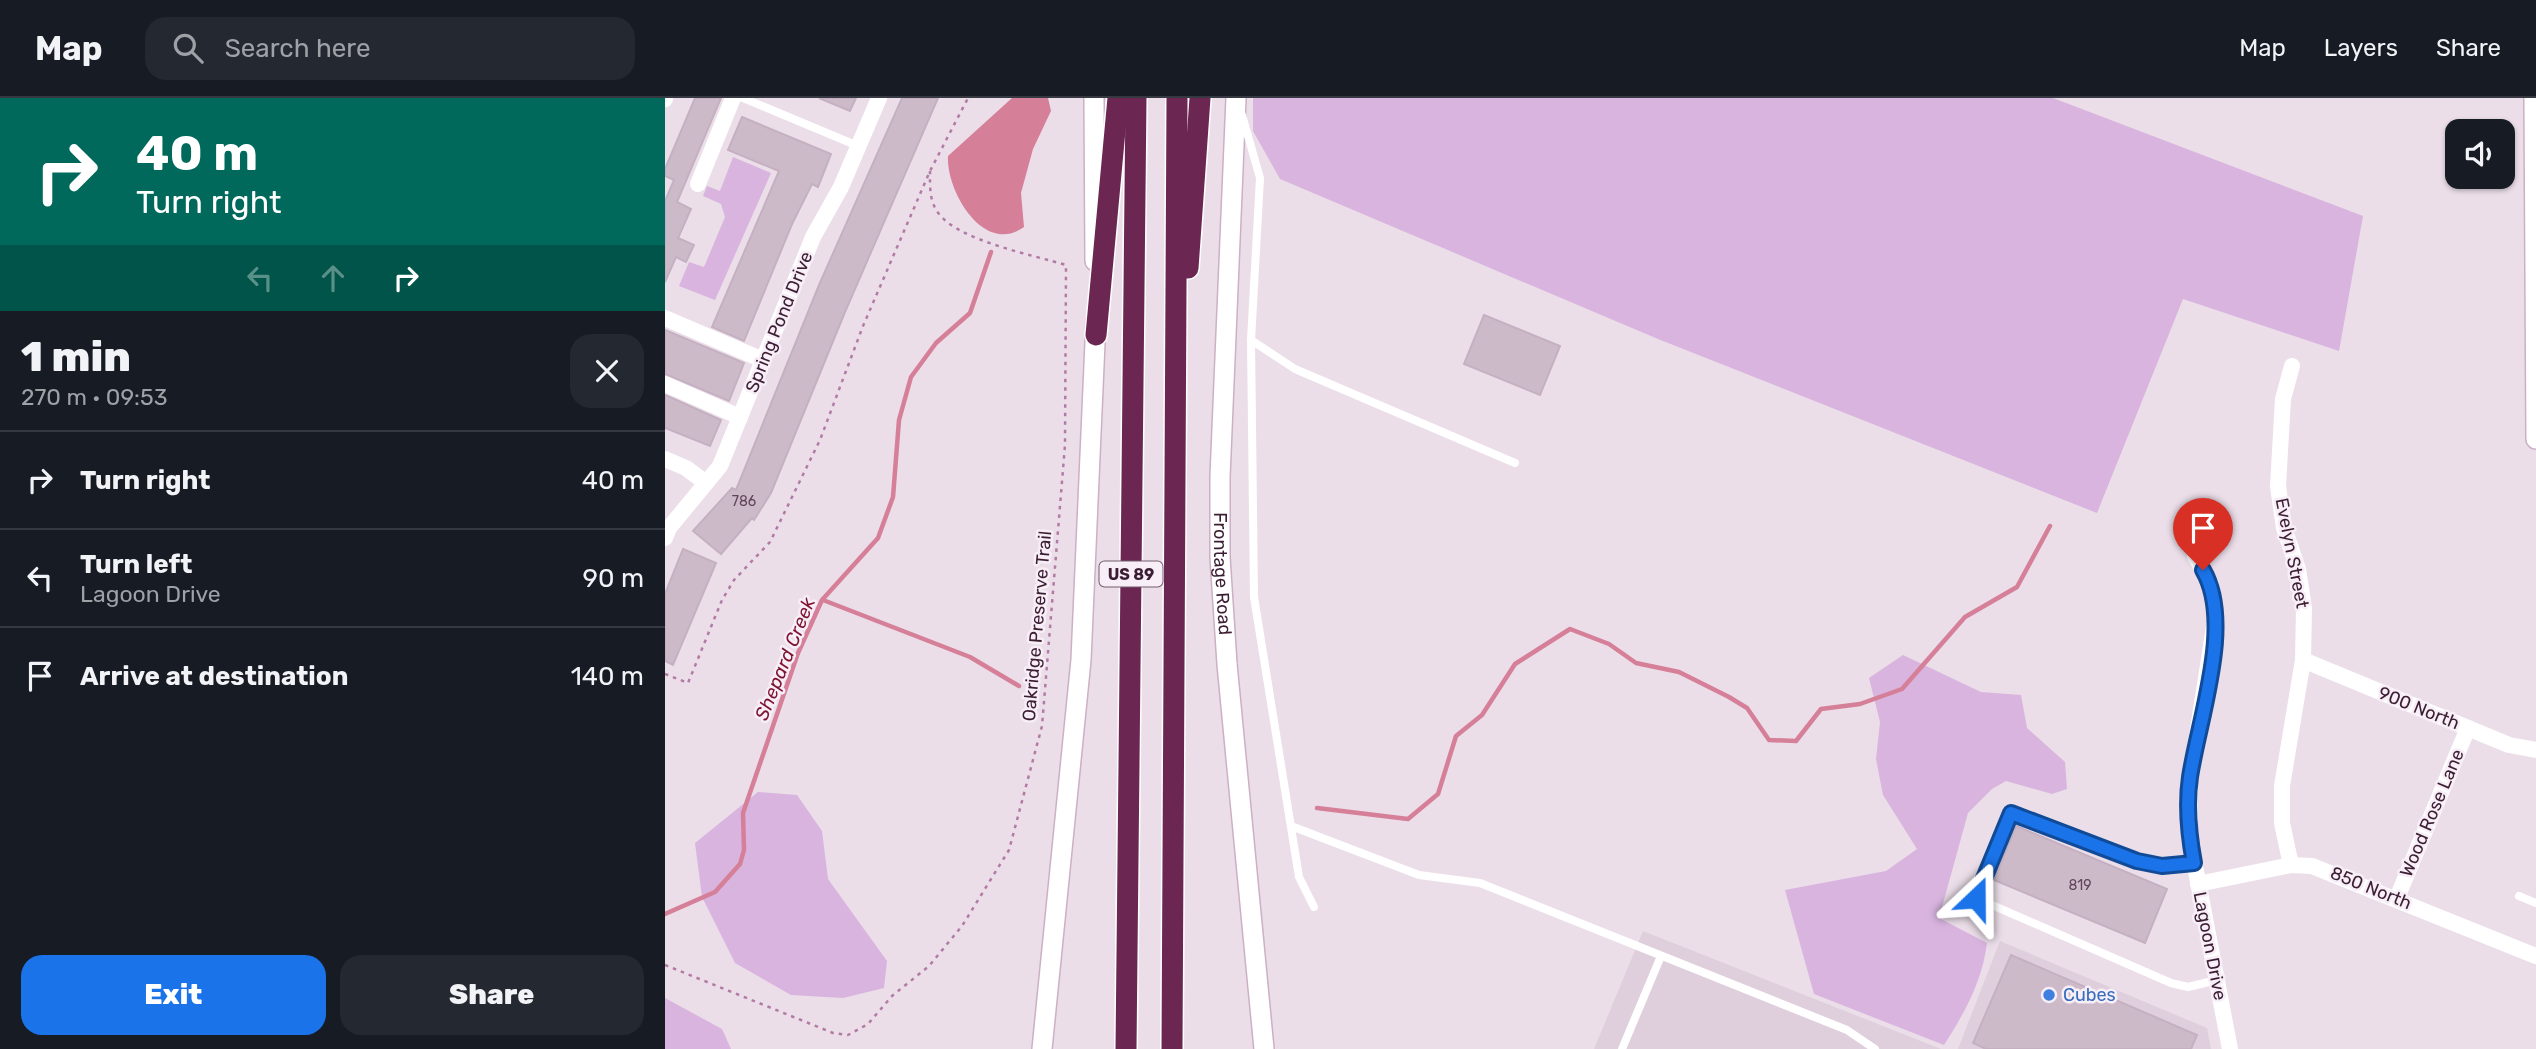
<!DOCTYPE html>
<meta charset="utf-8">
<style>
:root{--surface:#171b24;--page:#242831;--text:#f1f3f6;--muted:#9ea1a6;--line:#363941;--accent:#1a73e8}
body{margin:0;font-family:Rubik,sans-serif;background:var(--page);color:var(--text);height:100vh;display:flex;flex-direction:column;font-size:26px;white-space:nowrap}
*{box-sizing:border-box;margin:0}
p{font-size:23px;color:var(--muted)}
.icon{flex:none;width:38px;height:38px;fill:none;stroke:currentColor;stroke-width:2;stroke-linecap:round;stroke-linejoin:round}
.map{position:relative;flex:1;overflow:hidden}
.details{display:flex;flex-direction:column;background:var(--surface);width:665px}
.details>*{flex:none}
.guide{background:#00695c;color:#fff;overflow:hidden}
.tools{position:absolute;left:1780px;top:21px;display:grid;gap:14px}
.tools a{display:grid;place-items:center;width:70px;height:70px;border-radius:14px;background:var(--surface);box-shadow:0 2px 5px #0004;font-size:35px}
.pin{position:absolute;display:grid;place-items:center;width:60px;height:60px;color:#fff;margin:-72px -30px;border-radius:50% 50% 50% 0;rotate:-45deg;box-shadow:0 0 7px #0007}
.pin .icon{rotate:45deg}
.me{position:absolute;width:77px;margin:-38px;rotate:23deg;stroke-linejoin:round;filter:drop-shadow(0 0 5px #0008)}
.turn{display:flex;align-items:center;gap:24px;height:147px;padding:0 21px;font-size:32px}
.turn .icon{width:91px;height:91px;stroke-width:2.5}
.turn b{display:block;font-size:49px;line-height:60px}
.lanes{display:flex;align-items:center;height:66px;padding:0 21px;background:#0003;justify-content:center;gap:35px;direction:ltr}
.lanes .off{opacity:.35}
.round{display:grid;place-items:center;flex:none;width:74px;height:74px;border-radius:21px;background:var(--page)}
.summary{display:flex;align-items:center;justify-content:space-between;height:119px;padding:0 21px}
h1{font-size:42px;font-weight:800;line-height:52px}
.primary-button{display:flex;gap:14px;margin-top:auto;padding:14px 21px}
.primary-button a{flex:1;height:80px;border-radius:21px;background:var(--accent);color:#fff;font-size:28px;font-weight:800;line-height:80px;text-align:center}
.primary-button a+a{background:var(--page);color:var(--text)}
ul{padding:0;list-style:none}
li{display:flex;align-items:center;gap:21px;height:98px;padding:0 21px;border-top:2px solid var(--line)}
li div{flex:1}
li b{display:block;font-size:26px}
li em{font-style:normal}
header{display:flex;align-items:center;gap:42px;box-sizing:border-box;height:98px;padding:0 35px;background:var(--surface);border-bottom:2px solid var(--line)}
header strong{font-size:33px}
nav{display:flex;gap:38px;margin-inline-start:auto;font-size:24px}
.search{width:490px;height:63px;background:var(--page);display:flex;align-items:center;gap:18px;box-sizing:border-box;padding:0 24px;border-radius:21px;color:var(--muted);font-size:26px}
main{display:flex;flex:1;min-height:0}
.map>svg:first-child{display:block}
</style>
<header>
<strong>Map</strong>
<div class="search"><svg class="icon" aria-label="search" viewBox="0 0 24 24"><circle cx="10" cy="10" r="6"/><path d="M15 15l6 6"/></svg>Search here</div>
<nav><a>Map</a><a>Layers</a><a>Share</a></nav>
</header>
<main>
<section class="details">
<div class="guide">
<div class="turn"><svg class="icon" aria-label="right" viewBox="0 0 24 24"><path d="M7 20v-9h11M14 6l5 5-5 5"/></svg><div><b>40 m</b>Turn right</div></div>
<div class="lanes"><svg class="icon off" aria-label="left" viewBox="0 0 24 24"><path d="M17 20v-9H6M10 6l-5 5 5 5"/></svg><svg class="icon off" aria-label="ahead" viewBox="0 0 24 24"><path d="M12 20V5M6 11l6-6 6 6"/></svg><svg class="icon" aria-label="right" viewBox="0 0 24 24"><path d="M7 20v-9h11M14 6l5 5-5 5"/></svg></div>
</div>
<div class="summary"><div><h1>1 min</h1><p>270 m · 09:53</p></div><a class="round"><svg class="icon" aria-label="close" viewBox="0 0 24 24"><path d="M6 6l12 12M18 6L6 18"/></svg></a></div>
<ul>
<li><svg class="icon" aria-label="right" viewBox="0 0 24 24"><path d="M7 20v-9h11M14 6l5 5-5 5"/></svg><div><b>Turn right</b></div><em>40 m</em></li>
<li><svg class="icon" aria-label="left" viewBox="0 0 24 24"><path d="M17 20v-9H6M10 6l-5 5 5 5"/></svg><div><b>Turn left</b><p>Lagoon Drive</p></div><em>90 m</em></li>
<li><svg class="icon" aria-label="arrive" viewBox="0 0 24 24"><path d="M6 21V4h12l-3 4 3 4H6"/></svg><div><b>Arrive at destination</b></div><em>140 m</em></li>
</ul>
<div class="primary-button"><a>Exit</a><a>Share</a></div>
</section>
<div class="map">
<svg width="1871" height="951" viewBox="0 0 1871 951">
<rect width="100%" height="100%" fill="#ebdee9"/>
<g fill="#dfcfdd">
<polygon points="978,833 1276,951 929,951"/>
<polygon points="1335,843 1542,930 1546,951 1293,951"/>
</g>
<g fill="#d8b4df">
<polygon points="588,0 1388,0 1698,118 1674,253 1518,201 1432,415 993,241 615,81 588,33"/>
<polygon points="68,59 106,75 50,202 14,188 24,164 39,169 60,119 56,106 38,98 42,88 55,93"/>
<path d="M1238,557L1316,594L1356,597L1362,630L1400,664L1402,691L1387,696L1341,683L1327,691L1303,715L1274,820L1322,845C1317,884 1300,914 1279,947L1149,896L1120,792L1221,773L1252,751L1218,697L1211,661L1215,624L1204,580Z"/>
<polygon points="93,694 132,697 157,733 163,781 222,863 219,890 178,900 126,897 70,865 37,799 30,745"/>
<polygon points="0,900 57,931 66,951 0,951"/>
</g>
<path fill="#d67f98" d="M347,0H383L386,13L368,51L356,95L359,129C319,158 281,93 283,58Z"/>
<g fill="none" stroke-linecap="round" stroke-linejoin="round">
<g stroke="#d67f98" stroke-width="4.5">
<polyline points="158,502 305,559 354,588"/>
<polyline points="652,710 743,721 773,696 791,638 817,617 850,566 905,531 944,546 971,565 1014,574 1064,599 1082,610 1104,642 1131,643 1156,611 1195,606 1237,591 1300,519 1352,489 1385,428"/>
<polyline points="0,816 50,794 75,766 79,752 78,715 133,555 157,502 213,440 228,399 234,322 246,279 271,245 305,215 326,154"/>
</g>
</g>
<g fill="#ccbac9" stroke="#c5b0c2" stroke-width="2">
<polygon points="30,0 56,0 12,104 26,111 13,140 29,147 21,164 11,159 0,184 0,103 9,82 0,78 0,71"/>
<polygon points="154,0 191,0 185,13"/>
<polygon points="237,0 273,0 180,214 106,395 89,422 87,420 56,456 28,433 67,390 71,392 154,187"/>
<polygon points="77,19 166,56 153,89 147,86 127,126 79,243 47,229 114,73 63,52"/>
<polygon points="819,217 895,248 875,297 799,266"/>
<polygon points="0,232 79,265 64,303 0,276"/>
<polygon points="0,297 56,322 45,348 0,330"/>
<polygon points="18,451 51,465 8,567 0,563 0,496"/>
<polygon points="1351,728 1502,791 1480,845 1329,782"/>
<polygon points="1346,857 1532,937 1526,951 1321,951 1308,945"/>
</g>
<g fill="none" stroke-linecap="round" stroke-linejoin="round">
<g stroke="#ccb0c6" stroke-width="22">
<g id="secondary">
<polyline points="429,0 430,163"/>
<path id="s1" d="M571,0L555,379V459L562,566L599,951"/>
<polyline points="1869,0 1871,341"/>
<polyline points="377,951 416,562 431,222"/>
</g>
</g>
<g stroke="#fff" stroke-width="24">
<g id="motorway">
<polyline points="523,170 535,0"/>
<polyline points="431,237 453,0"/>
<polyline points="461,951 471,0"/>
<polyline points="507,951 512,0"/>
</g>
</g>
<g stroke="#b27ba4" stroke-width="2.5" stroke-dasharray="3.5 5" stroke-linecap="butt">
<polyline points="0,576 23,585 57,502 69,482 105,444 155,342 198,228 265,73 303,0"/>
<path d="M0,867L168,935L183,937L203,926L227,898L264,868L297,828L344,752L377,628L400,347L401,167C368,157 295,143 274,116C264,103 265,89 265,73"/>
</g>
<g stroke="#fff" stroke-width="8">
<polyline points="78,0 193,48"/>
<polyline points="577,17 595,80 586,242 589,499 634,779 649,809"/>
<polyline points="586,242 630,271 850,365"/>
<polyline points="626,728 754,777 815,785 1182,932 1210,951"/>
<polyline points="1529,765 1497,768 1472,763 1346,715 1311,800 1506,885 1523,889 1552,882"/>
<polyline points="1854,798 1871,805"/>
<polyline points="957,951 996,858"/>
</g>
<g stroke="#fff" stroke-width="16">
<polyline points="0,1 0,0"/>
<polyline points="33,86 68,0"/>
<polyline points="0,220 98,262"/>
<polyline points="0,286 75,319"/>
<polyline points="0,361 21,370 41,385"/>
<polyline points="0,440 4,430 55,368 148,139 176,89 214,0"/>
<polyline points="1530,458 1546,486 1551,516 1525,682 1525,742 1565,951"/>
<polyline points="1638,562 1844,647 1871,652"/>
<polyline points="1626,767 1617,725 1617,688 1638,562 1639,510 1633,471 1619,430 1613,388 1618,301 1627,268"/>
<polyline points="1533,786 1626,767 1647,768 1871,858"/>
<polyline points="1732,800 1803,630"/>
</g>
<use href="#secondary" stroke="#fff" stroke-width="19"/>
<use href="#motorway" stroke="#6b2752" stroke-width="21"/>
</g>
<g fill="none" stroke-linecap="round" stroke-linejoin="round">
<g stroke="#114b97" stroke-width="18">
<path id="route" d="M1311,800L1346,715L1472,763L1497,768L1529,765C1524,738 1521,706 1525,679C1534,620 1569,525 1538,472"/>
</g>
<use href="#route" stroke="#1a73e8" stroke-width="12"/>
</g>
<circle fill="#3f7fe0" stroke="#f7eef7" stroke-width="2.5" cx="1384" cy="897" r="7"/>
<g text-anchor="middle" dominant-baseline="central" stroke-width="5" stroke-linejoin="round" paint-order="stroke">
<g font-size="14" fill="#604558">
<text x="79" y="403">786</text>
<text x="1415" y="787">819</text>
</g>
<rect fill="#f7eef7" stroke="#745c6e" stroke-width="2" x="434.5" y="463.5" width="63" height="25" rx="5"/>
<g font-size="16" font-weight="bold" fill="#3c1e33">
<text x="466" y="476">US 89</text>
</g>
<g font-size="18" fill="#3c1e33" stroke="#f7eef7">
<text transform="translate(114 224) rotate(-68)">Spring Pond Drive</text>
<text transform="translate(1627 455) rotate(79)">Evelyn Street</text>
<text stroke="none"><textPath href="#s1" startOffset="476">Frontage Road</textPath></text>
<text transform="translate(372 528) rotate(-85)">Oakridge Preserve Trail</text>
<text transform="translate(1754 610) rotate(22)">900 North</text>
<text transform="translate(1767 715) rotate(-67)">Wood Rose Lane</text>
<text transform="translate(1706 790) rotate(22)">850 North</text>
<text transform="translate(1545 848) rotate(79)">Lagoon Drive</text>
</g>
<g font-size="18" fill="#366cbe" stroke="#f7eef7" text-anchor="start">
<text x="1398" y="897">Cubes</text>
</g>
<g font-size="19" font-style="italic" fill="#7d132f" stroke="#f7eef7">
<text transform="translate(120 561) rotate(-68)">Shepard Creek</text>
</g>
</g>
</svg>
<div class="tools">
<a><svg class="icon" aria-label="sound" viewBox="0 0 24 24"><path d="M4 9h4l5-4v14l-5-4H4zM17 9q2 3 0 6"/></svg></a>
</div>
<div class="pin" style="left:1538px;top:472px;background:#d93025"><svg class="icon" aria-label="arrive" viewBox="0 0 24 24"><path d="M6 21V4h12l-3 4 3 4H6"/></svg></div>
<svg class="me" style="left:1311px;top:800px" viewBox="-20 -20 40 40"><path d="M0-17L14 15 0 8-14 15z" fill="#1a73e8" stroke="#fff" stroke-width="4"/></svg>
</div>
</main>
